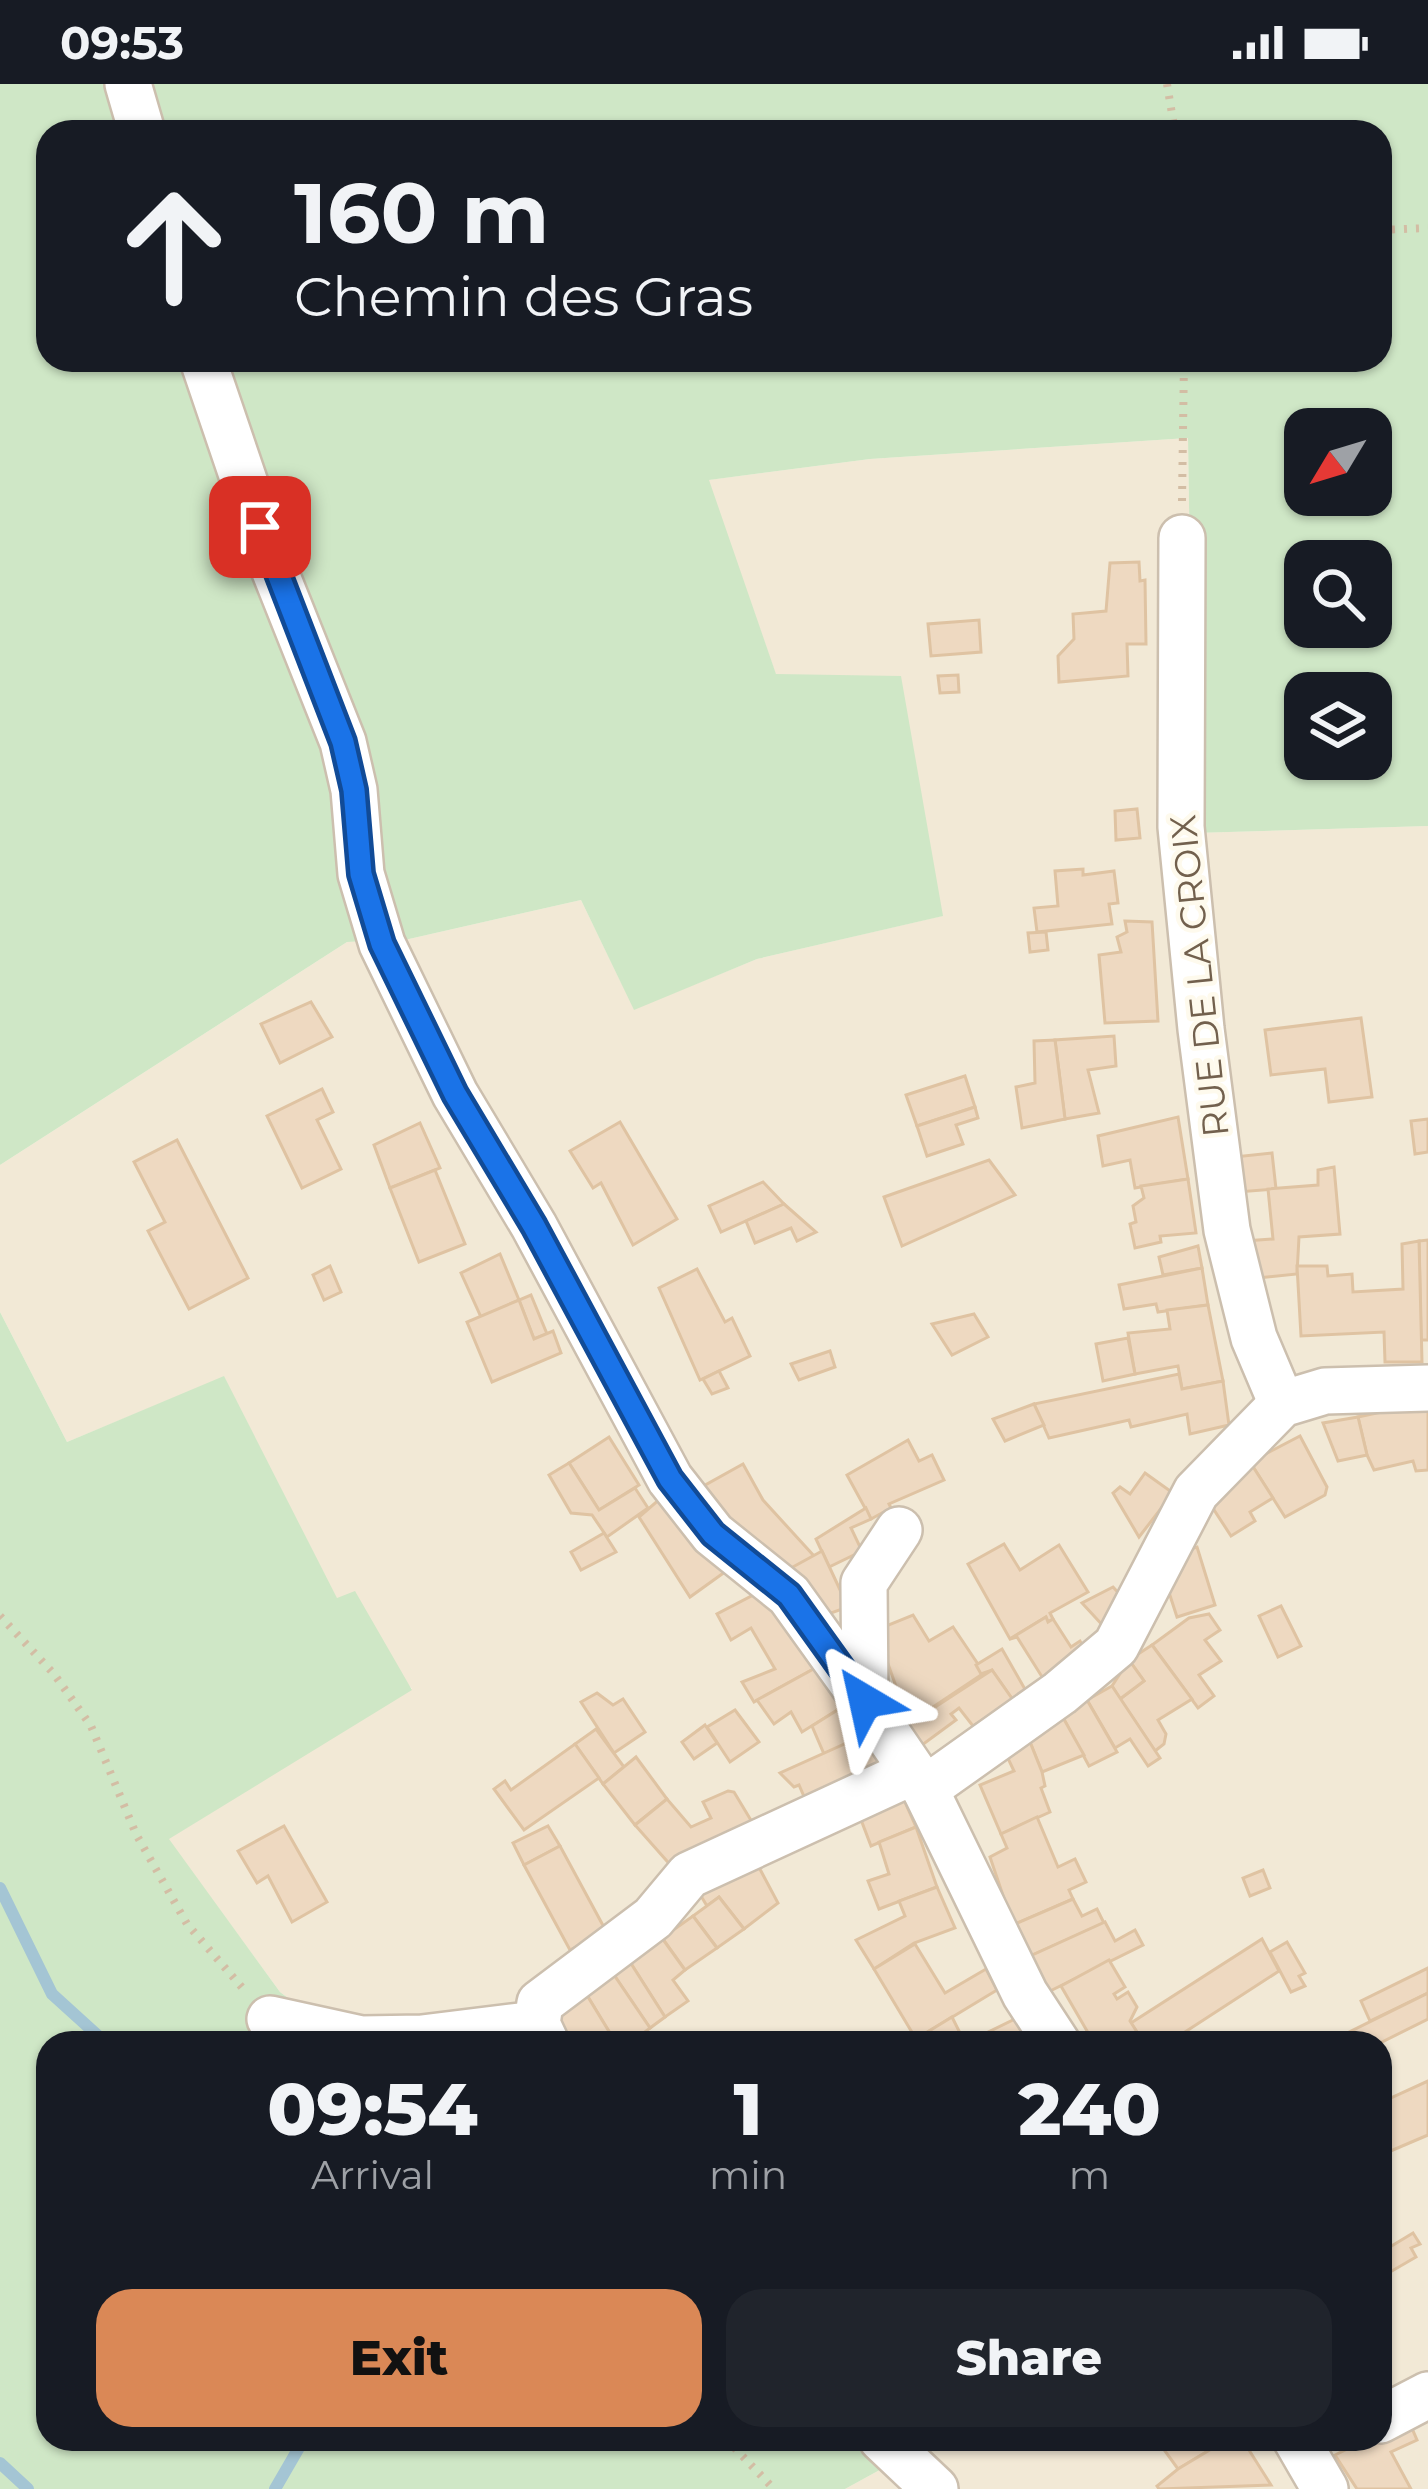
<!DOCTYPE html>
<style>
:root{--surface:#171b24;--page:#20242c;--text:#f1f3f6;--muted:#9ea1a6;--accent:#da8856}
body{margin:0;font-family:Montserrat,sans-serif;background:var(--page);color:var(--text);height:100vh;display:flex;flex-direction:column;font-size:45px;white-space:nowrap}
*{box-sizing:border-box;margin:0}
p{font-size:39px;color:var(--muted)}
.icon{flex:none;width:66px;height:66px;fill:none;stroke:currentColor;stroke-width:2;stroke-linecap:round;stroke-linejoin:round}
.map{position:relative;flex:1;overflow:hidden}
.drawer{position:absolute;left:36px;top:1947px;width:1356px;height:420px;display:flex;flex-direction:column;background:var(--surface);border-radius:36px;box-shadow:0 3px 9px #0004}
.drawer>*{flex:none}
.hud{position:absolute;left:36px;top:36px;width:1356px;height:252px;border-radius:36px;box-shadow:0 3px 9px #0004;background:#171b24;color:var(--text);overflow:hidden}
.needle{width:78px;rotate:232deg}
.controls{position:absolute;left:1284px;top:324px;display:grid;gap:24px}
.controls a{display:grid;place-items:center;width:108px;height:108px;border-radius:24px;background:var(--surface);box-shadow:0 3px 9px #0004;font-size:60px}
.pin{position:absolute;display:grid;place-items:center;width:102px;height:102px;color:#fff;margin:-51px;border-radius:24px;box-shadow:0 6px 18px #0006}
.me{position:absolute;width:132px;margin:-66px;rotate:324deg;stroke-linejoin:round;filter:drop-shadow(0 0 9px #0008)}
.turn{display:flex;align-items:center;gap:42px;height:252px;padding:0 60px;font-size:54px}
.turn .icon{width:156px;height:156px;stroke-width:2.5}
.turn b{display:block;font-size:84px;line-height:102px}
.eta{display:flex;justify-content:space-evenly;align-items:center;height:204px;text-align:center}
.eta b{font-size:72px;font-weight:800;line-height:84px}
.button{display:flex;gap:24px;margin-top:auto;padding:24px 60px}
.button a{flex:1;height:138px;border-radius:36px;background:var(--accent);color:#111;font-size:48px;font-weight:800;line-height:138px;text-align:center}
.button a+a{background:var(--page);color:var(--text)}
.status{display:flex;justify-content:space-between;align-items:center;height:84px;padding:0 60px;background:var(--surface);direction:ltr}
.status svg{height:33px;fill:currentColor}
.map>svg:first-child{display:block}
</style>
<div class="status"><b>09:53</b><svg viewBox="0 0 49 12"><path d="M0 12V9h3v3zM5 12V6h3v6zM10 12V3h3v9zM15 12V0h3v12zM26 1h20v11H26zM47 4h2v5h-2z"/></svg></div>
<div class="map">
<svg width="1428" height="2405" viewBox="0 0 1428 2405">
<rect width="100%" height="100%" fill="#fbf6e7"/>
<polygon fill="#f2e9d6" points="1188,354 1194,749 1428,742 1428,2405 845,2405 887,2382 860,2355 1380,2355 1380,1959 348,1959 280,1908 168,1755 412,1605 337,1515 224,1293 67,1358 0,1228 0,1081 347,858 409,855 581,816 634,925 757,875 942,832 776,591 708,396 870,375"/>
<g fill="#cfe7c6" fill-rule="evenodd">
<path d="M0,0H1428V742L1194,749L1188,354L870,375L709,396L776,590L901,592L943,832L757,875L634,926L581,816L409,855L347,858L0,1081ZM48,48H1380V276H48ZM1305,345H1371V411H1305ZM1305,477H1371V543H1305ZM1305,609H1371V675H1305Z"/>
<polygon points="0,1228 67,1358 224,1292 337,1514 355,1507 412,1606 169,1755 280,1908 348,1959 48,1959 48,2355 860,2355 887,2382 845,2405 0,2405"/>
</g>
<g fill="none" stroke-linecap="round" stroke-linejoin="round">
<g stroke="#a4c5d4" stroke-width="12">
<polyline points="0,1804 52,1910 106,1959"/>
<polyline points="0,2379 28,2405"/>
<polyline points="275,2405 304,2355"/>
</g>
</g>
<g fill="#eed9c1" stroke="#dfc3a2" stroke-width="3">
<polygon points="1139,478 1140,497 1145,496 1146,560 1127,560 1128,592 1059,598 1058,572 1074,555 1073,530 1106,527 1110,479"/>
<polygon points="979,536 981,568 931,572 928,540"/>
<polygon points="958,591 959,608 940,609 938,592"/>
<polygon points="1137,725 1140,754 1116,756 1115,727"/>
<polygon points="1083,785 1083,791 1114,787 1118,819 1109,820 1112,840 1037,848 1034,824 1058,822 1055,787"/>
<polygon points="1125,837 1152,838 1158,937 1105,939 1099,871 1121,868 1117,853 1127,848"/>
<polygon points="1046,848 1048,866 1030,868 1028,849"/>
<polygon points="311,918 332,953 280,979 261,940"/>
<polygon points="1361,934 1372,1013 1329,1018 1325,985 1271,991 1265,946"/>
<polygon points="1114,952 1116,982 1088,986 1099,1029 1065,1035 1055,956"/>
<polygon points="1055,956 1065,1035 1022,1044 1016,1003 1035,999 1034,957"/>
<polygon points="965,992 975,1023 917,1042 906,1011"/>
<polygon points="322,1005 333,1028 317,1036 341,1085 302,1104 267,1032"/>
<polygon points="975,1023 978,1034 956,1041 963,1060 927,1072 917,1042"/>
<polygon points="1178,1033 1188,1095 1135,1104 1130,1076 1103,1082 1098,1052"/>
<polygon points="1428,1035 1428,1068 1415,1070 1411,1037"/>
<polygon points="620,1038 677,1135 633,1161 601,1099 593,1104 570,1067"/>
<polygon points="420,1039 440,1084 390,1104 374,1061"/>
<polygon points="177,1056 248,1194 189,1225 148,1147 165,1138 134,1078"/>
<polygon points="1272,1069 1276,1105 1238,1108 1234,1073"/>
<polygon points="989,1076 1015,1111 902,1162 884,1113"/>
<polygon points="1334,1083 1340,1150 1299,1153 1297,1190 1248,1195 1245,1157 1273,1155 1268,1105 1318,1101 1318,1086"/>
<polygon points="435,1086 465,1160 419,1178 390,1104"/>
<polygon points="1188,1095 1196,1149 1160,1152 1161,1158 1135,1164 1130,1140 1136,1138 1133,1122 1144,1114 1141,1102"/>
<polygon points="763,1098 784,1120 721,1148 709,1122"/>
<polygon points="784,1120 816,1148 797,1157 791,1144 755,1159 746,1137"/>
<polygon points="1428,1156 1428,1256 1421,1256 1419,1157"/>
<polygon points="1419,1157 1422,1278 1385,1278 1384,1248 1301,1252 1297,1182 1327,1182 1328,1192 1352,1190 1353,1208 1403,1205 1402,1160"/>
<polygon points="1198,1162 1202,1184 1163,1191 1159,1173"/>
<polygon points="500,1170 519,1216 481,1233 461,1189"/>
<polygon points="330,1182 341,1208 324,1216 313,1191"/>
<polygon points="1202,1184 1208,1221 1158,1228 1156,1220 1124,1225 1119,1201"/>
<polygon points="697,1185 725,1238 732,1234 750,1272 700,1296 659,1204"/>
<polygon points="531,1211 547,1250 534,1255 519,1216"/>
<polygon points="519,1216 534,1255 553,1247 561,1269 492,1298 467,1238"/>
<polygon points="1208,1221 1223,1297 1182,1305 1178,1282 1135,1290 1128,1249 1170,1245 1167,1226"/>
<polygon points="974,1230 988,1253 952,1271 932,1240"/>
<polygon points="1128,1254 1135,1290 1103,1297 1096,1260"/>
<polygon points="830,1267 835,1283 799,1296 791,1280"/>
<polygon points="719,1287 728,1304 712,1310 703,1295"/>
<polygon points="1179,1290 1182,1305 1223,1297 1229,1341 1190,1350 1187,1330 1131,1343 1129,1336 1049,1354 1034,1320"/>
<polygon points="1034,1320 1044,1341 1005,1357 993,1335"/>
<polygon points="1400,1324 1428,1326 1428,1386 1416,1387 1413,1377 1374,1386 1367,1371 1358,1333"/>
<polygon points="1358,1333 1367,1371 1338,1377 1323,1339"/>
<polygon points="1300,1352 1327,1403 1325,1411 1285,1433 1250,1378"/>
<polygon points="609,1353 639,1401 599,1426 569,1379"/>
<polygon points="908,1356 919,1377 932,1371 944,1396 889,1420 891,1424 871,1435 847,1391"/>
<polygon points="1250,1378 1273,1414 1250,1428 1255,1437 1231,1452 1205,1412"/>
<polygon points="569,1379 599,1426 635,1404 648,1424 607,1453 592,1431 571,1429 549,1391"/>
<polygon points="743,1380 763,1416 814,1472 779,1493 700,1404"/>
<polygon points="1145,1389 1173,1409 1139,1453 1113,1409 1120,1403 1130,1410"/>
<polygon points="662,1413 729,1485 690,1513 639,1433"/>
<polygon points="866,1424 871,1435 851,1444 862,1467 829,1483 816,1455"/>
<polygon points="604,1449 616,1468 581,1486 571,1468"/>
<polygon points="1004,1460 1020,1486 1059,1461 1088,1508 1050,1529 1053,1535 1048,1538 1046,1533 1010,1555 968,1480"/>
<polygon points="1197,1463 1215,1521 1177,1533 1164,1493 1171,1471"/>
<polygon points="822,1467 848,1523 820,1533 791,1484"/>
<polygon points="1113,1503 1125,1516 1107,1546 1082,1519"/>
<polygon points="763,1506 819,1582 754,1618 742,1598 775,1585 751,1544 731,1556 717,1530"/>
<polygon points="1281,1522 1301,1562 1278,1573 1259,1532"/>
<polygon points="1209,1530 1220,1546 1205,1556 1221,1577 1199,1591 1214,1612 1198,1624 1152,1561 1189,1534"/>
<polygon points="913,1531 929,1557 953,1543 984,1589 909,1639 876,1546"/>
<polygon points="1046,1533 1048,1538 1053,1535 1071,1563 1080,1557 1086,1567 1044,1596 1017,1553 1010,1555"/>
<polygon points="1152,1561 1192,1615 1158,1636 1166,1650 1164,1660 1155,1667 1120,1615 1144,1597 1129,1576"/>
<polygon points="1002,1565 1026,1607 1013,1616 992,1586 981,1590 976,1581"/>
<polygon points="1129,1576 1144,1597 1120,1615 1112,1602"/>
<polygon points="819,1582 847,1620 802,1648 791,1628 774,1640 757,1616"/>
<polygon points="992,1586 1013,1616 973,1642 959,1624 951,1630 956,1636 918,1664 903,1644"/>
<polygon points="1112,1602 1160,1674 1148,1682 1130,1655 1115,1664 1087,1616"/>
<polygon points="597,1609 613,1621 623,1615 645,1648 614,1669 581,1618"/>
<polygon points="1087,1616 1117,1668 1089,1682 1061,1630"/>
<polygon points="847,1620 869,1649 824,1670 812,1642"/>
<polygon points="735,1626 759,1658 730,1678 707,1643"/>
<polygon points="1061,1630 1084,1671 1042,1688 1028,1653"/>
<polygon points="705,1641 717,1659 694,1675 682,1658"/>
<polygon points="596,1645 624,1683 603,1700 575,1660"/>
<polygon points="869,1649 886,1686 806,1717 799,1701 794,1703 780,1689"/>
<polygon points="1028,1653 1042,1688 1045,1702 1041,1704 1050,1728 1001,1750 980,1701 1014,1687 1004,1666"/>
<polygon points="575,1660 599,1694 524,1746 494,1705 505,1697 511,1706"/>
<polygon points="636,1673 667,1715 635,1741 603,1700"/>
<polygon points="728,1707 734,1708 752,1738 674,1785 635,1741 667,1715 691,1743 711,1734 703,1718"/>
<polygon points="904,1716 916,1743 871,1762 860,1733"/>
<polygon points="1037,1733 1058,1783 1075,1775 1086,1798 1069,1806 1073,1815 1013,1841 990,1773 1007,1764 1001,1750"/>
<polygon points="284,1742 327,1818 292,1838 268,1792 257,1799 238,1767"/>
<polygon points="548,1742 560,1762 524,1781 513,1759"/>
<polygon points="916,1743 937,1803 879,1825 868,1797 889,1790 879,1758"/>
<polygon points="560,1762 606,1847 570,1866 524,1781"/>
<polygon points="754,1774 778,1819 744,1845 719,1813 707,1822 695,1802"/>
<polygon points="1263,1786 1270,1804 1250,1812 1243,1794"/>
<polygon points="937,1803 955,1844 914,1859 874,1885 856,1856 905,1832 899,1817"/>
<polygon points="719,1813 744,1845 717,1864 693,1832"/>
<polygon points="1073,1815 1082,1832 1097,1825 1104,1839 1028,1873 1013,1841"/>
<polygon points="693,1832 717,1864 685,1886 662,1854"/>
<polygon points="1105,1838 1115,1857 1135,1846 1143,1861 1044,1910 1028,1873"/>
<polygon points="662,1854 685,1886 673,1896 688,1917 665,1933 630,1878"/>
<polygon points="1262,1855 1279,1887 1168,1959 1144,1959 1131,1939"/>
<polygon points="1287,1858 1305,1889 1299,1892 1305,1902 1291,1908 1270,1868"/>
<polygon points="915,1860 945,1909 986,1885 997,1906 916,1955 874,1885"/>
<polygon points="1109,1876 1125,1903 1114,1910 1117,1915 1128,1908 1137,1923 1130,1937 1144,1959 1094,1959 1061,1902"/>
<polygon points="630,1878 665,1933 650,1944 612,1888"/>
<polygon points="1428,1884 1428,1909 1370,1937 1361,1917"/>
<polygon points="612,1888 650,1944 631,1959 616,1959 585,1908"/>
<polygon points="585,1908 616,1959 571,1959 552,1930"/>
<polygon points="1428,1909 1428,1935 1380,1959 1327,1959"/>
<polygon points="952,1933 965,1959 908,1959 916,1955"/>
<polygon points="1015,1935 1027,1959 981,1959 978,1953"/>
<polygon points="1428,1997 1428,2051 1386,2069 1380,2055 1380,2019"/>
<polygon points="1413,2149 1420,2160 1411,2164 1416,2173 1385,2191 1380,2169"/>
<polygon points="1408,2335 1417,2356 1391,2368 1411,2405 1357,2405 1335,2371 1368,2355 1380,2355"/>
<polygon points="1174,2355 1228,2355 1178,2385 1162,2363"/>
<polygon points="1228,2355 1242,2355 1271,2401 1159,2405 1157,2402 1178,2385"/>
</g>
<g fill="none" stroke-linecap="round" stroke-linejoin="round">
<g stroke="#ccbfae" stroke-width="50">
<g id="minor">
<polyline points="128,0 142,48"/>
<polyline points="203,276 274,485 343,658 354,706 361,790 382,860 455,1010 534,1142 670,1395 713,1450 789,1511 865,1617 925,1705 1025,1910 1057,1959"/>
<polyline points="1182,454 1181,743 1201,945 1227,1146 1254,1254 1282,1320"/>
<polyline points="865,1617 864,1499 899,1446"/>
<polyline points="925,1705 1060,1609 1116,1562 1196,1408 1282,1320 1325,1307 1428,1304"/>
<polyline points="270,1935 361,1955 422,1954 537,1940"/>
<polyline points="546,1959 537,1940 540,1919 653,1834 689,1791 912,1688"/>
<polyline points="1380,2336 1428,2311"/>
<polyline points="882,2355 935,2405"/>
<polyline points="1296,2355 1325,2405"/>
</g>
</g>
<g stroke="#d3bda4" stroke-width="8" stroke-dasharray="3 9" stroke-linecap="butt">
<polyline points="1167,0 1175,48"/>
<polyline points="1380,146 1428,144"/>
<polyline points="1182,417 1184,276"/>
<polyline points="0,1532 54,1590 91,1642 136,1750 187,1840 246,1908"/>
<polyline points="726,2355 774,2405"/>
</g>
<use href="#minor" stroke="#fff" stroke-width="45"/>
</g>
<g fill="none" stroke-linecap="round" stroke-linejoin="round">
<g stroke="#114b97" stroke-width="30">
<polyline id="route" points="260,443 343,658 354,706 361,790 382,860 455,1010 534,1142 670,1395 713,1450 789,1511 865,1617"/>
</g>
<use href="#route" stroke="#1a73e8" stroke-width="21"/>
</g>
<g text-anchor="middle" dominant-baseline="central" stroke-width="9" stroke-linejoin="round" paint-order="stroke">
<g font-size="36" fill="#72604d" stroke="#fefaed">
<text transform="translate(1199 892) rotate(-96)">RUE DE LA CROIX</text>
</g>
</g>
</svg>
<div class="controls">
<a><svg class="needle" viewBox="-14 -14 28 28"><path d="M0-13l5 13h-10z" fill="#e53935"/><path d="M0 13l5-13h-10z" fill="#9ea1a6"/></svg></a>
<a><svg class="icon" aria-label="search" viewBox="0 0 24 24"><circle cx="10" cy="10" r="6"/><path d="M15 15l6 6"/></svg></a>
<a><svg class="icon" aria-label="layers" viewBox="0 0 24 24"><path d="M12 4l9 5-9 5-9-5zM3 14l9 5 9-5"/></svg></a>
</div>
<div class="pin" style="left:260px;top:443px;background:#d93025"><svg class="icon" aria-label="arrive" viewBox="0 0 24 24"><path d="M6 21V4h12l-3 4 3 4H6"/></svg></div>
<svg class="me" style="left:865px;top:1617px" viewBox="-20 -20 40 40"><path d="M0-17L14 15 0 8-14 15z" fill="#1a73e8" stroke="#fff" stroke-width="4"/></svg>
<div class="hud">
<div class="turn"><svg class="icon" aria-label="ahead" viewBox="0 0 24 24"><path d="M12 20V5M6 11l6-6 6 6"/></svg><div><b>160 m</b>Chemin des Gras</div></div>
</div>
<section class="drawer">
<div class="eta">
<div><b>09:54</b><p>Arrival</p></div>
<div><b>1</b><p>min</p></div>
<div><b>240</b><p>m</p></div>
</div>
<div class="button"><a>Exit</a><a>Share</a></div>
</section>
</div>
